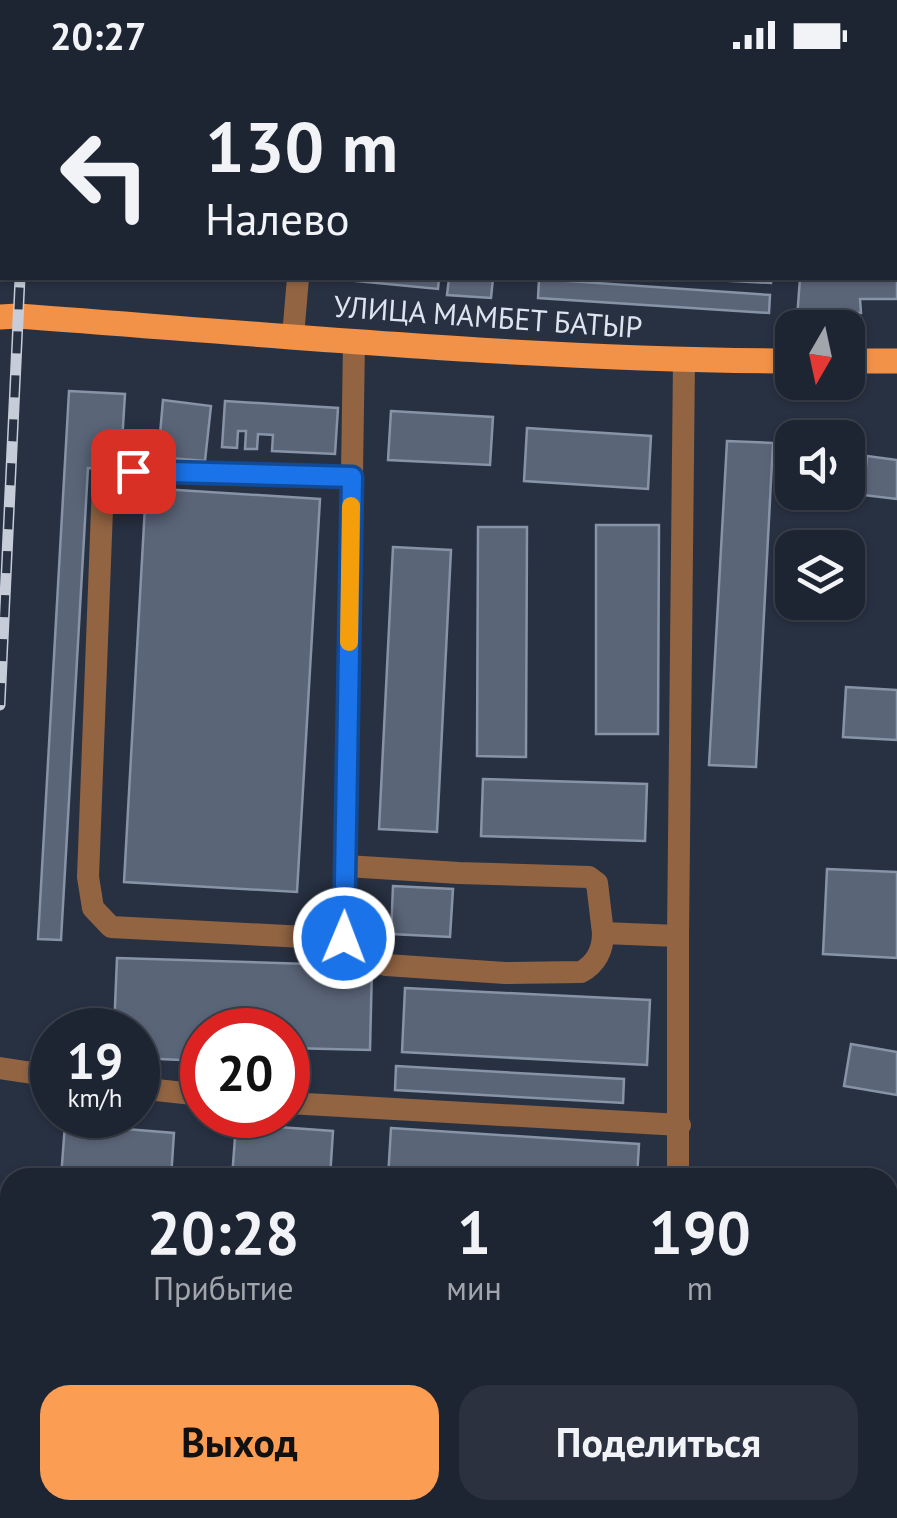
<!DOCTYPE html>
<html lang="ru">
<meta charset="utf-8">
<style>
:root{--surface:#1e2532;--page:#2b313e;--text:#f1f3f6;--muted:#a1a5ac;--line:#3c424d;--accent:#fc9d54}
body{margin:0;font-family:"PT Sans",sans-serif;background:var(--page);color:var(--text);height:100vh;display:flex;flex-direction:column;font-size:38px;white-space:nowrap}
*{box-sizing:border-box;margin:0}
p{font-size:32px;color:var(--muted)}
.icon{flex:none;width:55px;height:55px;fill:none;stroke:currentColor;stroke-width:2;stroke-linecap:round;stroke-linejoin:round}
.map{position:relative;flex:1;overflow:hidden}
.panel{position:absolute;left:0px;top:1098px;width:898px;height:352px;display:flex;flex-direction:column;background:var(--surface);border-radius:30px 30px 0 0;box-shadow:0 2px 8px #0004,0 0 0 2px var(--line)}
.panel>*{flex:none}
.banner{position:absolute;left:0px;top:0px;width:898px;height:210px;box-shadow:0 2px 8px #0004,0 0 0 2px var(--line);background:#1e2532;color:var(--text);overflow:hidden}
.needle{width:65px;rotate:189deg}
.tools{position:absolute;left:775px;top:240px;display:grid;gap:20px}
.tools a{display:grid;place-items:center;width:90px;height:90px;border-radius:20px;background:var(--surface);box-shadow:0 2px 8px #0004,0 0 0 2px var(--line);font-size:50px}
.speed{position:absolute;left:30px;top:938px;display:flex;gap:20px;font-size:50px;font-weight:700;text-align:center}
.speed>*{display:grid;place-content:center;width:130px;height:130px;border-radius:50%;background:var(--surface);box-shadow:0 2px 8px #0004,0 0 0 2px var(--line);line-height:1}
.speed small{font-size:25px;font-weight:400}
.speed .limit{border:15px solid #d22;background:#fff;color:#111}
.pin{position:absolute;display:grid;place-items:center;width:85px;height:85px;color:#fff;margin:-42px;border-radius:20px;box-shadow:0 5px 15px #0006}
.me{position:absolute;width:110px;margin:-55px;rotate:1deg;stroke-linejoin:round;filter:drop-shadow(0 0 8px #0008)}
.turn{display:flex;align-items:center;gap:35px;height:210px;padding:0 40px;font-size:45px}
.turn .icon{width:130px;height:130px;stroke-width:2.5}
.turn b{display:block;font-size:70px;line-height:85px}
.eta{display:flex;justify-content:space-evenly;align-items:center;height:170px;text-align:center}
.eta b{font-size:60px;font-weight:800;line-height:70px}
.button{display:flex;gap:20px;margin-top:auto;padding:20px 40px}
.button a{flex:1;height:115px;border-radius:30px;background:var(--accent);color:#111;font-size:40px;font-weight:800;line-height:115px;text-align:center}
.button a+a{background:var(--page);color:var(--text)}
.status{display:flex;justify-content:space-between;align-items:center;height:70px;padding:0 50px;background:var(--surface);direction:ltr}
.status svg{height:28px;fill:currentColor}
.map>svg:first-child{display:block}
</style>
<div class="status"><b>20:27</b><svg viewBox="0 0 49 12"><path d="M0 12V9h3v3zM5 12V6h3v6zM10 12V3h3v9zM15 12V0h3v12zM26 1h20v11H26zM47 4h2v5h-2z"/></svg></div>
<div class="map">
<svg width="897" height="1448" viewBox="0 0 897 1448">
<rect width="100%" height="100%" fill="#283142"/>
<g fill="#5a6578" stroke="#8793a7" stroke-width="2.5">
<polygon points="30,0 247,0 247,2 29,2"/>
<rect x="551" y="0" width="234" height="2"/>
<polygon points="873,0 897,0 897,162 895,162 895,2 873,2"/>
<polygon points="895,185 897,185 897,229 860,229 861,243 825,241 825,251 797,249 800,208 895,208"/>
<polygon points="325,208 439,208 438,219"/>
<polygon points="449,208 493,208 491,228 447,225"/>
<polygon points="675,208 771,208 771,213"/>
<polygon points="539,209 770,225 769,243 538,228"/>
<polygon points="69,321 125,324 121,389 105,388 105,399 88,398 61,870 38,869"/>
<polygon points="163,330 211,336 205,391 158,387"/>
<polygon points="225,331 338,338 335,384 272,381 273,365 258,364 257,379 245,379 246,361 238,361 237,378 222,377"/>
<polygon points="391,341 493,347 490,395 388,390"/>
<polygon points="527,358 651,366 648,419 524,411"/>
<polygon points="727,371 773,373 756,697 709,695"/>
<polygon points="867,386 897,390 897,429 863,425"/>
<polygon points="146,418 320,429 297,822 124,812"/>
<polygon points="596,455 659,455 658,664 596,664"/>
<polygon points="478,457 527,457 526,687 477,686"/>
<polygon points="393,477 451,480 437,762 379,759"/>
<polygon points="846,617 897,620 897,670 843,667"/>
<polygon points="483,709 647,714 645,771 481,766"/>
<polygon points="827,799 897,802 897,888 823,884"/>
<polygon points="393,816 453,819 450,867 391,864"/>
<polygon points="117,888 372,896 370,980 288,978 288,960 202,960 202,991 138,988 138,960 114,960"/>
<polygon points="405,918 650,930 647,995 402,982"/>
<polygon points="851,974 897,982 897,1025 844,1016"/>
<polygon points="396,996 624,1009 623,1033 395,1020"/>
<polygon points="65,1054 174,1063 171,1108 61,1108"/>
<polygon points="236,1054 333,1061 330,1108 232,1108"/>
<polygon points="391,1058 639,1074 637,1108 388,1108"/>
<polygon points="888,1272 897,1273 897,1321 888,1321"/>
<polygon points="386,1440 418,1440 411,1448 396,1448"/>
</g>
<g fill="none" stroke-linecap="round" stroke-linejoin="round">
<g stroke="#926442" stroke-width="22">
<polyline points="313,2 314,0"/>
<polyline points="0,11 1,0"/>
<polyline points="293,266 298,208"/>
<polyline points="352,407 133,401 113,406 103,413 88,807 93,838 111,857 344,869 346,796 354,271"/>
<polyline points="346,796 459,803 589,807 597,813 603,863"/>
<path d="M344,869L358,882L386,895L505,903L581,902C596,894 603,880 603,863L678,866"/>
<polyline points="0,998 52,1006"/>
<polyline points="138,1018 202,1025"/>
<polyline points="288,1033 680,1055"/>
<polyline points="678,1108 678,866 684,290"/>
<polyline points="888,1236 897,1237"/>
</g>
<g stroke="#f29248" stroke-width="25">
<path d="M0,247L18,246C276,265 534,290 792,291"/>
<polyline points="848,291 897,291"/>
</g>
<g stroke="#c6cdd8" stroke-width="11">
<g id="rail">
<polyline points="29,2 29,0"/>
<polyline points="0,635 20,208"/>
<polyline points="0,1242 10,1267"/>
<polyline points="0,1374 10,1384"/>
<polyline points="68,1440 77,1448"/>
<polyline points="121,1440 128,1448"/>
</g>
</g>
<use href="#rail" stroke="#283142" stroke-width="8" stroke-dasharray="22" stroke-linecap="butt"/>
</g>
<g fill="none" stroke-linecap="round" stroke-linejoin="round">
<g stroke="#114b97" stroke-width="25">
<polyline id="route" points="133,401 352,407 344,868"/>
</g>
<use href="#route" stroke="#1a73e8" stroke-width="18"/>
<polyline stroke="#f59e0b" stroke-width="18" points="349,572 351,436"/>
</g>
<g text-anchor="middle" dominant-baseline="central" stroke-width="10" stroke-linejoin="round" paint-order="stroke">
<g font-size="30" fill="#dee4ef" stroke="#283142">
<text transform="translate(488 246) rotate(4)">УЛИЦА МАМБЕТ БАТЫР</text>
</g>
</g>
</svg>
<div class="tools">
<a><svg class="needle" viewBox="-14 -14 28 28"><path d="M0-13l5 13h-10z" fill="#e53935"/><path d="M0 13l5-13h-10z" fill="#a1a5ac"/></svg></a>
<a><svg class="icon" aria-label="sound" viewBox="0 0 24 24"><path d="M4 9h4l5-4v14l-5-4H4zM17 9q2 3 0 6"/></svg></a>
<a><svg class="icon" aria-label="layers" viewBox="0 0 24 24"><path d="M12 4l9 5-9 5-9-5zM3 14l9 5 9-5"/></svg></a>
</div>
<div class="speed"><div>19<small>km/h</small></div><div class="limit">20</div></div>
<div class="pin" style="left:133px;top:401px;background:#d93025"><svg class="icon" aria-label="arrive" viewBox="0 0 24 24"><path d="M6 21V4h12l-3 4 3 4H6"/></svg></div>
<svg class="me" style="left:344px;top:868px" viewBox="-20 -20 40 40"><circle r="17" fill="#1a73e8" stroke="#fff" stroke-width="3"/><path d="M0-11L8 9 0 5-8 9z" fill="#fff"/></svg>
<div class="banner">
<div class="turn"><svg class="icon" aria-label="left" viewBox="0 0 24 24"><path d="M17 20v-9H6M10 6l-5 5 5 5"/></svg><div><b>130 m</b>Налево</div></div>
</div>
<section class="panel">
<div class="eta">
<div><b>20:28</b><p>Прибытие</p></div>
<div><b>1</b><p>мин</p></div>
<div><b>190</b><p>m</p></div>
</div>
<div class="button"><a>Выход</a><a>Поделиться</a></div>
</section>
</div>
